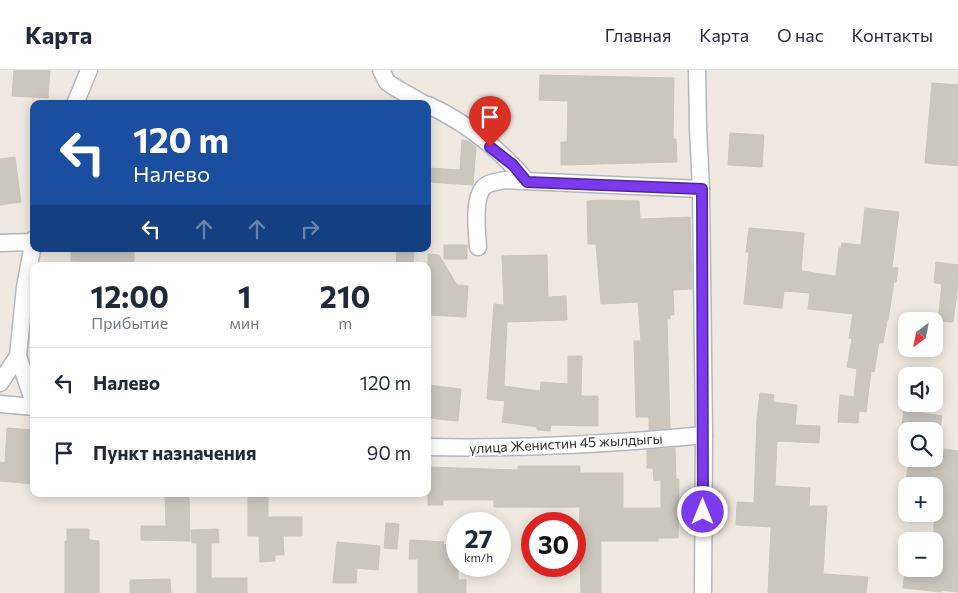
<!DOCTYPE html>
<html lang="ru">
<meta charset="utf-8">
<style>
:root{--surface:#fff;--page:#f6f6f7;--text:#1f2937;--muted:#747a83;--line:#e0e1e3}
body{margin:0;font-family:Commissioner,sans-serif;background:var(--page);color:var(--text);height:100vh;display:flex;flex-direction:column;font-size:19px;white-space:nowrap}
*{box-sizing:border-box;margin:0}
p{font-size:16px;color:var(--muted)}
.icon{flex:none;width:28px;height:28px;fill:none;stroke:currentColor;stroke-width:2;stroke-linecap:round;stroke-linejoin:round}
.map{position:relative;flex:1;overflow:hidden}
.sheet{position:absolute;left:30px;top:192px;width:401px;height:235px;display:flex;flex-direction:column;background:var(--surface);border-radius:10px;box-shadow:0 2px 12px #0003}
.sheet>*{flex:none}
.banner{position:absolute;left:30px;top:30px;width:401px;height:152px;border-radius:10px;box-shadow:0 2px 12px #0003;background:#1a4fa0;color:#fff;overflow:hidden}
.needle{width:32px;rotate:212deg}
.fabs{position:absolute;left:898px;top:242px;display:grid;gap:10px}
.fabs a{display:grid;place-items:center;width:45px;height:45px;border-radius:10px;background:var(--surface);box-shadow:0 2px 12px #0003;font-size:25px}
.speed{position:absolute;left:446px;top:442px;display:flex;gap:10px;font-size:25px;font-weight:700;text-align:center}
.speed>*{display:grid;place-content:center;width:65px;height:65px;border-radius:50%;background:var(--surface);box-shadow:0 2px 12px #0003;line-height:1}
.speed small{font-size:12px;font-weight:400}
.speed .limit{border:8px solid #d22;background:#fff;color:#111}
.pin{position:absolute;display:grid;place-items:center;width:42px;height:42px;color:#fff;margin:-51px -21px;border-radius:50% 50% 50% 0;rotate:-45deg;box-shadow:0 0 5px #0007}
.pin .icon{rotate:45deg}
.me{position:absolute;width:55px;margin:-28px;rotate:0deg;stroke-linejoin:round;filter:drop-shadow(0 0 4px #0008)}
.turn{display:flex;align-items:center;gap:18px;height:105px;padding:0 20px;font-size:22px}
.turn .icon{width:65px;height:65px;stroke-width:2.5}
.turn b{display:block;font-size:35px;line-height:42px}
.lanes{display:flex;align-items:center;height:48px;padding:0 20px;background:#0003;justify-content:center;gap:25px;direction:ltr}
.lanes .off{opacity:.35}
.eta{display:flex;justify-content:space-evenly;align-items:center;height:85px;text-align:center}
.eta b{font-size:30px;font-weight:700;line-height:35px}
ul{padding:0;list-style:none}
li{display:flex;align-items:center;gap:15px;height:70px;padding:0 20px;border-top:1px solid var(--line)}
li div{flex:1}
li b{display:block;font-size:19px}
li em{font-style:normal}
header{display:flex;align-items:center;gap:30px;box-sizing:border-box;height:70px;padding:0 25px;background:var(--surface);border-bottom:1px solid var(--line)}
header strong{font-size:24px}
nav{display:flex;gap:28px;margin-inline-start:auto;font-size:18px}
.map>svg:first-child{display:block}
</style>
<header>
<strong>Карта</strong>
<nav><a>Главная</a><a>Карта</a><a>О нас</a><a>Контакты</a></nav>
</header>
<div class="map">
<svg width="958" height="523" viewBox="0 0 958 523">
<rect width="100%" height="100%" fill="#efe9e1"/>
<g fill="#cbc7bf" stroke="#cbc5ba">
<polygon points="14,0 50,0 48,28 12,26"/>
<polygon points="540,5 674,8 673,69 676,69 677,92 561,95 561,72 567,72 568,31 539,30"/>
<polygon points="932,13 958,15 958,96 925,93"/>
<polygon points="730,63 764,65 762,97 728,95"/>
<polygon points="462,70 468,71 476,77 473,115 428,112 428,98 460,100"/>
<polygon points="15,87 21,132 0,135 0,89"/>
<polygon points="602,130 639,131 640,149 690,147 692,219 673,220 674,245 670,245 670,249 667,249 670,358 649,360 649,347 636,347 634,271 641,271 638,232 601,234 596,174 588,174 587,131"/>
<polygon points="865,138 899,142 892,197 898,198 896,212 894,212 888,250 887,250 883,273 879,273 874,302 871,301 866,342 859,341 858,353 838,352 840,325 854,327 857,299 847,297 852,269 849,268 853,244 808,239 810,223 784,221 782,238 744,234 749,182 746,182 749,158 804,163 801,201 836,206 839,178 841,178 842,173 861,175"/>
<rect x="444" y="175" width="23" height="14"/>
<polygon points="71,179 134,179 134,193 71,191"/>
<polygon points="397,179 414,179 413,196 396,196"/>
<polygon points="428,184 439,185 457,215 468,216 466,247 428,245 430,201 428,201"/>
<polygon points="547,185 548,227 566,226 567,250 507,252 504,316 540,321 541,312 568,314 568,286 582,286 581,326 598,326 598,356 551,355 550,361 537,360 537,357 502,352 505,331 487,329 494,234 504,235 502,186"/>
<polygon points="936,192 958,195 958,215 953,252 938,251 942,214 934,213"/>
<polygon points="428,315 461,319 458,351 428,348"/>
<polygon points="760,323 774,325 773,332 797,335 795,355 820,356 819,373 777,371 775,416 810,418 809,436 827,436 823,504 868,507 866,523 768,523 771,457 736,455 737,432 754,433 757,349"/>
<polygon points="904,340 942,346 939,363 902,357"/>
<polygon points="7,358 34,360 34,414 0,411 0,392 5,393"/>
<polygon points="675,378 676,409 679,409 678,468 658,468 658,471 601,471 601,523 581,523 580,488 578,488 580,437 494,437 494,430 443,430 443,435 428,435 428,397 518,400 518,396 580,396 580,403 623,403 623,438 661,438 661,410 654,411 653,398 647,398 647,380"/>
<polygon points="944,379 958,381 958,522 941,520 941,522 903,518 905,501 934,505 934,416 915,416 915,412 906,410 909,389 943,389"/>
<polygon points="165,424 189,424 190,471 141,470 141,456 166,456"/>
<polygon points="248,424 268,424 268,447 302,447 302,466 283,466 284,485 275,485 275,491 260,492 259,466 248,466"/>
<polygon points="386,453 399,454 397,479 384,478"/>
<polygon points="67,459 89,459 89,470 99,471 99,523 65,523 65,471 67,471"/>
<polygon points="218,459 219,473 211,473 211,508 247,508 247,523 197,523 197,473 192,473 191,460"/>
<polygon points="410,470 444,472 443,475 458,475 458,510 466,510 466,523 418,523 418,489 409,489"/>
<polygon points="337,472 380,476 378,500 357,498 356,513 333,513"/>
<polygon points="170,509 171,523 130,523 130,510"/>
</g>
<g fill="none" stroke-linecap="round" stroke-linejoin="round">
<g stroke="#b4b7c1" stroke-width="19">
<g id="minor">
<polyline points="381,0 387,12 396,18 424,34"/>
<polyline points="697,0 698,58 701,119 704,365 703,523"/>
<polyline points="75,34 89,0"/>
<path d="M428,35C465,52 500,80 527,111"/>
<polyline points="34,169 25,217 18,286 34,333"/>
<polyline points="0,173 33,172"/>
<path d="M478,177C477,163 473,130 483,118C488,112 497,112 505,110L701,119"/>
<polyline points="0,313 18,286"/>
<polyline points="0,334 34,337"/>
<path d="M428,377C520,379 612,374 704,365"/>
</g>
</g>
<use href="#minor" stroke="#fff" stroke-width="16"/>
</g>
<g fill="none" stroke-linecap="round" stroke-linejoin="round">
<g stroke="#51269a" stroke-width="12">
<polyline id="route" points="490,77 513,95 527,112 702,119 703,442"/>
</g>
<use href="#route" stroke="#7c3aed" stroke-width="9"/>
</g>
<g text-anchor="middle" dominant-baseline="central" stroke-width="4" stroke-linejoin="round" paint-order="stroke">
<g font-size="14" fill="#2e2e2e" stroke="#fff">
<text transform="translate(566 373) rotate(-3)">улица Женистин 45 жылдыгы</text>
</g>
</g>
</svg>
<div class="fabs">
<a><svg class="needle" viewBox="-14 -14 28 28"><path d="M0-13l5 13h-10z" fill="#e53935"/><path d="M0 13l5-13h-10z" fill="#747a83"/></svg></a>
<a><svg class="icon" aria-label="sound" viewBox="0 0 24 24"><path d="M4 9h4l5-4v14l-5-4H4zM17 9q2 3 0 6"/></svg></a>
<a><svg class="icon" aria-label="search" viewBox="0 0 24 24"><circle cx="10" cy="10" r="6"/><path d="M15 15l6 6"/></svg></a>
<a>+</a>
<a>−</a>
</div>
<div class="speed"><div>27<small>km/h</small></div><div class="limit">30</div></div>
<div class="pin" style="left:490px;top:77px;background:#d93025"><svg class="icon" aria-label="arrive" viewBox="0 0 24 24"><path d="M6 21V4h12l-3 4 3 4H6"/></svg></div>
<svg class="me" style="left:703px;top:442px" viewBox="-20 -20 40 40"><circle r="17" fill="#7c3aed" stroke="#fff" stroke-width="3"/><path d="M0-11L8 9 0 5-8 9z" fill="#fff"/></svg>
<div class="banner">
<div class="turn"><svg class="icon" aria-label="left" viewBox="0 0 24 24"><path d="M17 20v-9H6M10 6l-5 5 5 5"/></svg><div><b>120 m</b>Налево</div></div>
<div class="lanes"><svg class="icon" aria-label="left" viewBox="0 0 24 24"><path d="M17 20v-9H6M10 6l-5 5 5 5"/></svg><svg class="icon off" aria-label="ahead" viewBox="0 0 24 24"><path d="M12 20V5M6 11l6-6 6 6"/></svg><svg class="icon off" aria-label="ahead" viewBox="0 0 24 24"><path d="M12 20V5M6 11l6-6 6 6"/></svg><svg class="icon off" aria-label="right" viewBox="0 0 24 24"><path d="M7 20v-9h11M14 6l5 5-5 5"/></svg></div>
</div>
<section class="sheet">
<div class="eta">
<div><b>12:00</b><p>Прибытие</p></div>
<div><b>1</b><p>мин</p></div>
<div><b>210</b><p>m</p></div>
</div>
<ul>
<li><svg class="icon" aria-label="left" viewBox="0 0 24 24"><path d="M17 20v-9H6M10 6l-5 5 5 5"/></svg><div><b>Налево</b></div><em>120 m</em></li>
<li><svg class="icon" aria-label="arrive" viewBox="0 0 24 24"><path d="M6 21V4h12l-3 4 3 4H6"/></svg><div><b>Пункт назначения</b></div><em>90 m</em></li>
</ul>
</section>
</div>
